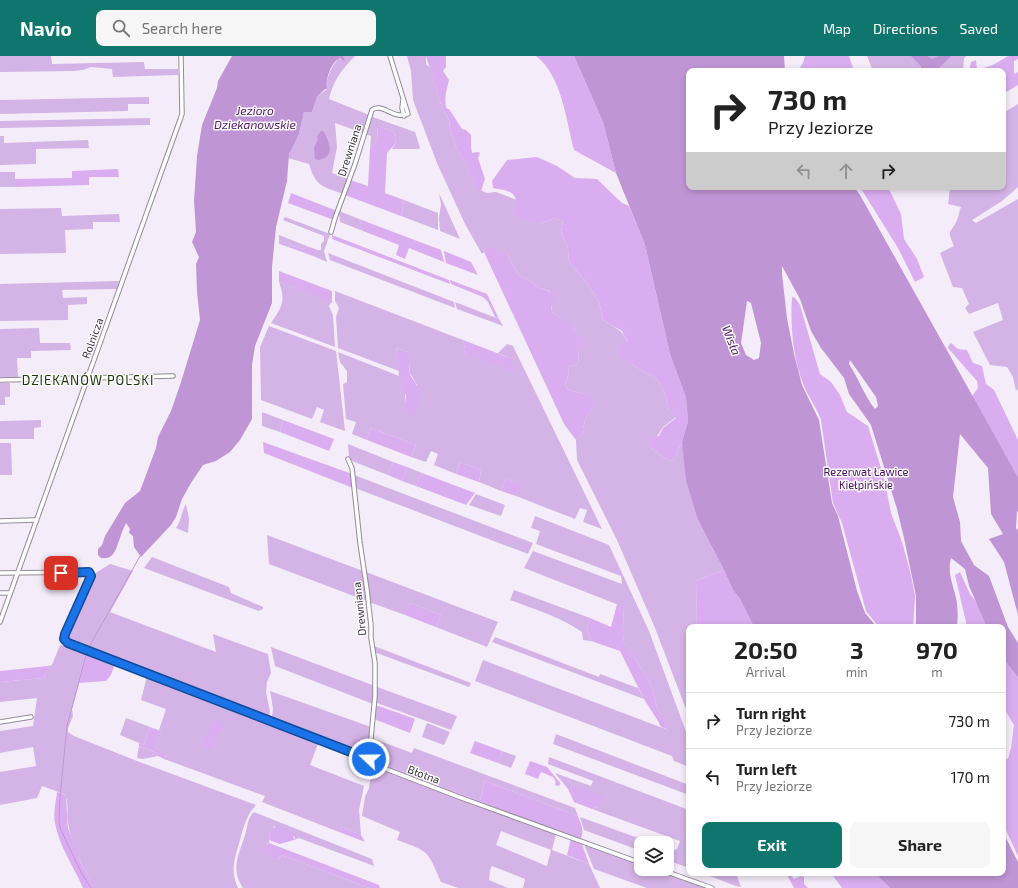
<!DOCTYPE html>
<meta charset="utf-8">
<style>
:root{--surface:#fff;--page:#f6f6f6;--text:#222;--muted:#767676;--line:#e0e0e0;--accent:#0f766e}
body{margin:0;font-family:"Exo 2",sans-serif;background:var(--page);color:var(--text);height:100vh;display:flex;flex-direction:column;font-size:15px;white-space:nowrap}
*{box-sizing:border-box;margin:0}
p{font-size:13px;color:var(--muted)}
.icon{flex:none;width:22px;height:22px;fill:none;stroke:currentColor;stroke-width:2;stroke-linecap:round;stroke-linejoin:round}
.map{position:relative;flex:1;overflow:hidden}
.sheet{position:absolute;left:686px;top:568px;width:320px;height:252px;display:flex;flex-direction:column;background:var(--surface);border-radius:8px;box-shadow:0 2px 6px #0003}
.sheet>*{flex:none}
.banner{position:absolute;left:686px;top:12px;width:320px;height:122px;border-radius:8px;box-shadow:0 2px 6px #0003;background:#fff;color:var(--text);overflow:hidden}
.controls{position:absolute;left:634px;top:780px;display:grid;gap:8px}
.controls a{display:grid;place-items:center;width:40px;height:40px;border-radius:8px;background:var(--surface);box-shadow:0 2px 6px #0003;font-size:20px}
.pin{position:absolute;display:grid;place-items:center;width:34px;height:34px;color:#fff;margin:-17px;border-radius:8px;box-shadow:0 2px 6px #0006}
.me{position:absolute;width:44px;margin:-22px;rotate:291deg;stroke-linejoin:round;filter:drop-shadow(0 0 3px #0008)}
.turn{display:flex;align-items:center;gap:14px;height:84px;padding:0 16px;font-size:18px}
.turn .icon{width:52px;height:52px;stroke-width:2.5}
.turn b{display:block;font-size:28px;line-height:34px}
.lanes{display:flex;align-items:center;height:38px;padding:0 16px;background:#0003;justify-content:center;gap:20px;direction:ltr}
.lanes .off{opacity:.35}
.eta{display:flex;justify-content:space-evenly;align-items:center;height:68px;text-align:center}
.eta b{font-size:24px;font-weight:700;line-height:28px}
.action{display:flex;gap:8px;margin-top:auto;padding:8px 16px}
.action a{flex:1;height:46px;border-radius:8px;background:var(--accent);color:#fff;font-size:16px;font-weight:700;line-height:46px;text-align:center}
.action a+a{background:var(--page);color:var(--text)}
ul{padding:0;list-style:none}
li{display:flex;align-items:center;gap:12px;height:56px;padding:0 16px;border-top:1px solid var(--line)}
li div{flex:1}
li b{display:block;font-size:15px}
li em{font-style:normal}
header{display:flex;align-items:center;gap:24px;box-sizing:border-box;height:56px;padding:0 20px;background:var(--accent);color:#fff}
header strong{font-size:19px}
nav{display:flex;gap:22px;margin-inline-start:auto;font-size:14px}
.search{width:280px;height:36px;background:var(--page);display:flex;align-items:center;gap:10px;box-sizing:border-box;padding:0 14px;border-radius:8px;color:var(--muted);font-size:15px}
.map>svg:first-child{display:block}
</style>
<header>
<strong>Navio</strong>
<div class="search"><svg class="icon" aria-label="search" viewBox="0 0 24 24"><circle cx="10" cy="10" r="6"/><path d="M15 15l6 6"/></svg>Search here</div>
<nav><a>Map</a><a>Directions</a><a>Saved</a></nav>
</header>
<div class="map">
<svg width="1018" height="832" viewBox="0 0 1018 832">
<rect width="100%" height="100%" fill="#f5ecfa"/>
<g fill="#d4b3e6" fill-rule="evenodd">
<polygon points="0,0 51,0 52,8 144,6 145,13 178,13 178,19 113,21 112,13 91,11 83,14 74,15 0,16"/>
<path d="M343,0H355C342,13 333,25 329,43L369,59L363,77L335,67L337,91L332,117L349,123L343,138C322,130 316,131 309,108L288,102L292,90L299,78L304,56H312L317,41L327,33C325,23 332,10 338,3H342L344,5Z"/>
<path d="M407,0H426V8L430,12L442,52L449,64L450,73L456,90L478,133L487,137L496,136L517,144V150L542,167L554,162L563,165L561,176L568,192L569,206L588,228L599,246L603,264C629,279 626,279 631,308L657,323L665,338L669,354L676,361L663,371L650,391L666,403L673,405L682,386L698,464L724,514L696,525L697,571H689V661L655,572L617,484L577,404L576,384L582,379L585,363L593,351L585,338L568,334L565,329L569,316L568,311L578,308C581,277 578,272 552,256L550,235L539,232L527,223L518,219L508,199L486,191L484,196L482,198L465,168L437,107L413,44L411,15Z"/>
<polygon points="867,0 966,0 964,3 963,15 873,15"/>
<polygon points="149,41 149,48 128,48 128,55 0,58 0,44"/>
<path d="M1018,48V131L1002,145L972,164L976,167L1018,143V333L1016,335L1013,321L1007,311L990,309L973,276L1003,264L998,247L969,258L965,252L969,248L962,232L953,231L940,197L954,190C946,172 951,178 957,164C959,160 959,155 961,151L948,148L950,132L947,131H1003V57Z"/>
<polygon points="370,60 415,76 420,92 419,93 392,93 396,87 394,76 378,70 377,85 370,93 371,80 365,78"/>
<polygon points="150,62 150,69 0,72 0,65"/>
<polygon points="0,80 4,80 4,87 88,84 89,92 36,93 36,108 0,109"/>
<rect x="0" y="116" width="15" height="15"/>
<polygon points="439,137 460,183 440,175 439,162 441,148"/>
<polygon points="404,144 438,157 438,174 401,160"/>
<polygon points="61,152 62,160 119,158 120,166 93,166 93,173 65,174 66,197 0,198 0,153"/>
<polygon points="339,155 359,163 363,175 340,166"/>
<polygon points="285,161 330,178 324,195 327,206 313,200 318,194 321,194 321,188 324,185 324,180 283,164"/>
<polygon points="279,179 309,191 304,193 290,189 288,191 279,188"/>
<polygon points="328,197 454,246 455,252 330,204"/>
<polygon points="119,225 117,233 62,234 63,242 87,241 87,248 68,249 68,264 0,265 0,228"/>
<path d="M279,226L331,246L329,250L333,259L335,291L271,267C282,251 286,245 279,226Z"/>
<polygon points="335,235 463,284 466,298 510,302 498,297 507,288 513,290 602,473 583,466 587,454 580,452 575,463 516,440 520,429 506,423 501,435 479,426 481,414 460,406 456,418 434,409 438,398 431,395 426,406 411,401 416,389 371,372 367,384 352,378 356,366 346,363 343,328 347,326 347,315 340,306 338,296 399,320 405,334 405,347 417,329 410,317 408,296 396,292 399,315 338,292 336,261 339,252 335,245"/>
<polygon points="455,246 499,263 503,270 457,253"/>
<polygon points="269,270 336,295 345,375 320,366 324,354 317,351 312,363 261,344 260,291"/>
<polygon points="39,272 40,287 70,287 71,294 31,295 31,302 17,302 18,321 0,321 0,273"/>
<polygon points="0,327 10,327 10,341 5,341 5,349 0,349"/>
<polygon points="262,356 283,364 280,376 262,370"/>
<polygon points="41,364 41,371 34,372 34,383 0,383 0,365"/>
<polygon points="0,387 11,387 12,419 0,419"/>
<polygon points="348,388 393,406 388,419 352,405 349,401"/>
<polygon points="407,411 422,417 416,430 402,425"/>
<polygon points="354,419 533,487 528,498 355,432"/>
<polygon points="476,438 505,449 501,460 469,449"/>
<path d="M186,448L189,463L188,477L176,472C182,463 181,456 186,448Z"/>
<polygon points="535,460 609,489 649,575 689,684 689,711 674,705 672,700 475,625 483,604 668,674 657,652 653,635 649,625 636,604 625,591 623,582 624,576 623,571 624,551 524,512 533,495 622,528 621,520 536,488 540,475 531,472"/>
<polygon points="267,479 363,515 367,545 269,508"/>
<polygon points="152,501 229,531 231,537 263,551 263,553 259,555 144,512"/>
<polygon points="110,508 133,515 110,556 216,596 213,578 268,598 271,617 267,626 266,636 270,656 269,661 67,584 66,579 69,571 94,518"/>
<polygon points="366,516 498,566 487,591 436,571 441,559 410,547 405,559 369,546"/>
<path d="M514,534L590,562L587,571L591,585L583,584L582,576C561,561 534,553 510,544Z"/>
<polygon points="495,581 599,621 600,618 638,632 644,643 492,586"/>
<path d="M60,589L70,590L87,597L72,653L73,660L68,672V676L74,680L137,705L256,749C247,759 245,767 241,780C236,800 229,812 238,832H94C83,811 71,789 68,766C66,757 70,746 64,738L42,730L37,742L0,749V716L36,710L33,691L0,697V675L33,670L37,642L0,646V626L44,622L48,610L52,609Z"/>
<polygon points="374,590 471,627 469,631 374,596"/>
<polygon points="271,591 375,630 373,648 275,610"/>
<path d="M147,620L319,685L310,709L364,730L359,754L361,779L341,771L339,776L262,746L265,740L164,703L167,698L155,692C154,685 157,680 161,675L159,674L166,653L141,644Z"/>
<polygon points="377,631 457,660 451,674 377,647"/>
<polygon points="270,635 371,671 369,685 357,682 350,691 272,662 273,652"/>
<polygon points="126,662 150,671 144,689 120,679"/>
<polygon points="427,667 450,676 444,689 422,681"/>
<polygon points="556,678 689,729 689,739 553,688"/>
<polygon points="372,682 412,697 414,692 575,752 578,760 485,725 480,745 370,703"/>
<polygon points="139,690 157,697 158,700 143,703 137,702"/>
<polygon points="502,695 516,700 511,712 498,707"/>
<polygon points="549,701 689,754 689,812 667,804 667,793 672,795 677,793 680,785 592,753 598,751 572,729 570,734 568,733 555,717 591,730 593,725 548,708"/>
<path d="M373,706L556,778L552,794L589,808L600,832H523L525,823L492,810L490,814L489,824L508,832H458L441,826C427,794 430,796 397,784L400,776L362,760L365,741L369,732ZM501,775L551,794L547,810L496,789Z"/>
<path d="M254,756L372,803L374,810L299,782L294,784L295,781L274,770L270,777L269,787L266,788L278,803L282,799L369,832H243C230,812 239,799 245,779C248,770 247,762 254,756Z"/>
<polygon points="580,761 652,787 641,787 641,795 584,774"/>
<polygon points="584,788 641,808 641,813 654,813 707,832 647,832 594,813"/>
<polygon points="702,817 736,817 741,831 736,830"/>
</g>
<g fill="#d9adef">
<path d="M426,0H446V11L443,15L449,24C447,33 443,44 447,53H449L462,73L466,74L471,79V91L472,97L478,96L480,97L478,102L485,123L481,135L478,134L456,90L450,73L449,64L442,52Z"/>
<path d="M536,0H574L603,66L616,117L574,94C566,64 562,20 536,0Z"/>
<polygon points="805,0 849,0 854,15 798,15 803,7"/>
<polygon points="1008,0 1018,0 1018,3 1014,5 1014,18 1018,16 1018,29 1003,38 1003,15 969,15 971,6 976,4 977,14 993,9"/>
<polygon points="378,70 394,76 396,87 387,97 385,137 404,144 401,160 345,139 350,124 368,130 370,93 377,85"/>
<path d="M537,101L557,110L575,122L597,123L622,147L629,150L645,189L670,298L686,342L688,365L682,386L673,405L666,403L650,391V382L659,380L663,372L676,362L669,354L665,338L657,323L631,308L619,299L620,290L627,285L622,275L603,264L599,246L588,228L569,206L568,192L561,176L563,165L554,162L542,167L519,162L513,155L517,150C516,134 507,135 493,132L492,125L507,104Z"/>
<polygon points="118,113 119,121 89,121 89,129 15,131 15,123 72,122 72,115"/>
<polygon points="860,131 888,131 901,158 904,183 917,203 924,221 915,226 898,192"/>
<polygon points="291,137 337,155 334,164 288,147"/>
<polygon points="359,163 441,194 444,206 409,192 405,203 396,199 399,189 363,175"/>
<polygon points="332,179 449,224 450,228 332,183"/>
<polygon points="290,189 304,193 309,191 318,194 313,200 288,191"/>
<polygon points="486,191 494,192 508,199 518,219 527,223 539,232 549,235 556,243 551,250 552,256 570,267 577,278 583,281 583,291 579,295 578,308 568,311 569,316 565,329 568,334 585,338 594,344 593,351 585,363 582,379 576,384 564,368 484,196"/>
<polygon points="444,195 471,206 478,219 446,207"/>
<polygon points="279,215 332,235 332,247 279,226"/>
<polygon points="450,224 487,238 499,263 495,261 488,246 483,241 451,228"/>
<path d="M792,241L795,242L800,249L820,318L831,326L840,339L847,356L868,370L884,422L891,457L902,486L910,515L915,540L913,571H879L866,555L842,467L833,447L821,364C817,352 809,342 804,330C793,303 790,270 792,241Z"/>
<polygon points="463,284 510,302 514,316 466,298"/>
<polygon points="951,287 958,293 967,294 973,307 982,310 986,328 994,334 1018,384 1018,421 972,340 978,332 977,325 948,292 949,289"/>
<path d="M396,292L408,296C411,304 408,310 410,318C411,322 415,325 416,328C421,337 419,351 415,359L412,360L408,355L405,347L406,340L399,320Z"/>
<polygon points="283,364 334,383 329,395 280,376"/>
<polygon points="371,372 416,389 411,401 367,384"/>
<polygon points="263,386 352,418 353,432 264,397"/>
<polygon points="393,406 407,411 402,425 388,419"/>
<polygon points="460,406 481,414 479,426 456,418"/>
<polygon points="422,417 475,437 466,449 416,430"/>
<polygon points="506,423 521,429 516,440 501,435"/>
<polygon points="724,514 733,534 740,543 754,571 697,571 696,525"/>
<polygon points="960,516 970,538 995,571 966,571 966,566 955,519"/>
<polygon points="410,547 441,559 436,571 405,559"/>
<polygon points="617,548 624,551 623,571 625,576 623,582 625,590 636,604 649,625 653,635 657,652 669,674 661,671 658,665 644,643 620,595 591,585 587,571 590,562 611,571"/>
<polygon points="1003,583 1018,608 1018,800 1003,768 1003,701 1008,703 1011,692 1014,669 1003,651"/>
<polygon points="87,597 115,607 111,619 106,625 79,627"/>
<polygon points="48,610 44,622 0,626 0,615"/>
<polygon points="376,650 379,650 415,663 410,677 374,663"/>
<polygon points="218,663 221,663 224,668 223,672 215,681 212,695 202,691 209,671"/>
<path d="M150,671L161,675C158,681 154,684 155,692L167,697L164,703L158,700L157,697L139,690V687L144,689Z"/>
<polygon points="356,682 369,685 367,700 350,691"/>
<polygon points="475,685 502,695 498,707 470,697"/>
<polygon points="530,705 547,711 561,728 558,730 555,729 556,726 553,721 541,716 538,723 525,718"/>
<path d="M378,706L480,745L485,725L578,760C581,768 585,776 580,784L481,746L480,748L387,712Z"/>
<polygon points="572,729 604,740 598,751 592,753 574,746 568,733 570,734"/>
<path d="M57,736L64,738L66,741L68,772L80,805L94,832H83C74,811 59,790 55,767C53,757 56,746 57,736Z"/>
<polygon points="277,770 293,776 294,784 280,788 269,784 271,773"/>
<polygon points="341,771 361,779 365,786 339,776"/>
<polygon points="571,783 582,788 589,808 567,799"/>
<polygon points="269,787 379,829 380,832 369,832 282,799 278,803 263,797 264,791"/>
<polygon points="786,817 793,817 792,821 794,823 801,820 804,821 804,828 808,832 794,832"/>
<polygon points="831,817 875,817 890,832 842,832"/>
</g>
<g fill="#c095d6" fill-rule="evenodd">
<path d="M232,0H343L345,4L344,5L340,2C331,6 325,24 327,33H325L317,41L312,56H304L299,78L289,98L287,125L276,171L272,211V247L255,290L252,309V363L240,384L230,396L216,405L203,409L191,427L182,443L176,461L171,469L141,501L134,491L133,480L129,477L130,473L126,467C124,472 121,477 120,482C116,492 115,504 101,502L98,499V493L102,489L105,480L125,447L140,435L156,392L158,381L171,355L181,326L200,264L197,236L196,208L199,201L192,186L196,176L194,145L197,100L202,69L217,32L218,25Z"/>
<path d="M574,0H784L785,15H689V131H854L860,139L1018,421V456L1017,455L1016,472L1018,474V559L1004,506L989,483L1003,478L991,458L988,412L960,378L953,441L960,466L961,485L974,509L989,520L1008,571L1018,587V621L1003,602V571H987L969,530L965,513L951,502C947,517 953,528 956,542C958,552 958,561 957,571H916V540L904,482L897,453L871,369L849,338L844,322L821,292L811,275L800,243L782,210V218L787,262L794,298L802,329L819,364L832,447L838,460L857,535L865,557L877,571H754L740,543L733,534L724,514L698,464L686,424L682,386L688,365L686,342L670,298L645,189L616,117L603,66ZM747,245L751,247L761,287L759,302L754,304L746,299L741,287ZM850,304L876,341L878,350L875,353C864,339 859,323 849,308Z"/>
<polygon points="911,0 927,0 932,3 939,0 951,0 937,14 923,15 920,9"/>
<path d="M322,74C326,77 333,95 328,99C327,101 322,103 319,104L315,103L314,92L318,83L317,80Z"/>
<polygon points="1003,776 1018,806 1018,832 890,832 875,817 1003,817"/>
</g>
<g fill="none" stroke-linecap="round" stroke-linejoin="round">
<g stroke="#c095d6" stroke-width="1">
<polyline points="88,593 140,500"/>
<polyline points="60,741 67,670 87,596"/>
<polyline points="60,743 59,765 60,772 81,816 91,832"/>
</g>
<g stroke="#938b98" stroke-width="5.5">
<g id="minor">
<polyline points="403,44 402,52 404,60"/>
<path d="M331,176L335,162L355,108L372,54C382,46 393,64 408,58L390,0"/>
<polyline points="0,324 173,320"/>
<polyline points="348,403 352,412 360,487 367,534 371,570 371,582 375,607 375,640 369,703"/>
<polyline points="0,465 36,464"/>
<polyline points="0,517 89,516 91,520 65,578 65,583 68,587 369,703 386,713 459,741 641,807"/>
<polyline points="0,537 10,537"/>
<polyline points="0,566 180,64 182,58 181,0"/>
<polyline points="0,666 31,661"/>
<polyline points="659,813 712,832"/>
</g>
</g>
<use href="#minor" stroke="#fff" stroke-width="3.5"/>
</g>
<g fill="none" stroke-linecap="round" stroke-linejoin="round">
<g stroke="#114b97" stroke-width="10">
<polyline id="route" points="61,517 89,516 91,520 65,578 64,583 68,587 369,703"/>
</g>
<use href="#route" stroke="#1a73e8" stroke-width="7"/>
</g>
<g text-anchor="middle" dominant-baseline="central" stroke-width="3" stroke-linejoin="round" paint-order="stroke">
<g font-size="11" fill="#39363b" stroke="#fefcff">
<text transform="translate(349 94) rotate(-72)">Drewniana</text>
<text transform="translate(92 282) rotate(-70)">Rolnicza</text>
<text transform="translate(359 553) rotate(-96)">Drewniana</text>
<text transform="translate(424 718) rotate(21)">Błotna</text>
</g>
<g font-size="11" fill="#450e5b" stroke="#fefcff">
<text x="866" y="415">Rezerwat Ławice<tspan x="866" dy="13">Kiełpińskie</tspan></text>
</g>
<g font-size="12" font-style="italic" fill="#4e1864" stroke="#fefcff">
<text x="255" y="54">Jezioro<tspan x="255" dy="14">Dziekanowskie</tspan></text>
<text transform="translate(732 284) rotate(69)">Wisła</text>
</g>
<g font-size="13" letter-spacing="1" fill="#1d3806" stroke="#fefcff">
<text x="88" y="324">DZIEKANÓW POLSKI</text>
</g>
</g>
</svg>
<div class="controls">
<a><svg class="icon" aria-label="layers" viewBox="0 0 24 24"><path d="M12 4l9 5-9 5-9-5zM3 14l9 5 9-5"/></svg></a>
</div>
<div class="pin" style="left:61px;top:517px;background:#d93025"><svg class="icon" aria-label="arrive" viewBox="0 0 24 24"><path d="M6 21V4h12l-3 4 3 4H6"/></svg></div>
<svg class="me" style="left:369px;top:703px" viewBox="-20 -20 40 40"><circle r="17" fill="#1a73e8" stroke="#fff" stroke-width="3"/><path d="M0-11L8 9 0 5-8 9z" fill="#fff"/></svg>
<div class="banner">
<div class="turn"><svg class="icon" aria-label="right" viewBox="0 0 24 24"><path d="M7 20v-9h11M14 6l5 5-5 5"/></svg><div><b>730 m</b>Przy Jeziorze</div></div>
<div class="lanes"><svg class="icon off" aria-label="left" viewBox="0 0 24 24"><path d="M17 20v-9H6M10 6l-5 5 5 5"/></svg><svg class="icon off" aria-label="ahead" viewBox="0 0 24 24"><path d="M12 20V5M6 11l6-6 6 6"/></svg><svg class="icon" aria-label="right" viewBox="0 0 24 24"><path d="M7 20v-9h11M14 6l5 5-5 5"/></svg></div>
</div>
<section class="sheet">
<div class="eta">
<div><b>20:50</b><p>Arrival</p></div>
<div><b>3</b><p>min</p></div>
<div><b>970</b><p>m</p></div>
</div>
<ul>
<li><svg class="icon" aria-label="right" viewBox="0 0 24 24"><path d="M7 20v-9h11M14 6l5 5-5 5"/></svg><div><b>Turn right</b><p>Przy Jeziorze</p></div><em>730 m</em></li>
<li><svg class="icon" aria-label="left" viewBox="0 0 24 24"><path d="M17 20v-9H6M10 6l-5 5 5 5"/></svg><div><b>Turn left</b><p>Przy Jeziorze</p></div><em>170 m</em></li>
</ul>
<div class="action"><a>Exit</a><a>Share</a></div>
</section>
</div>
